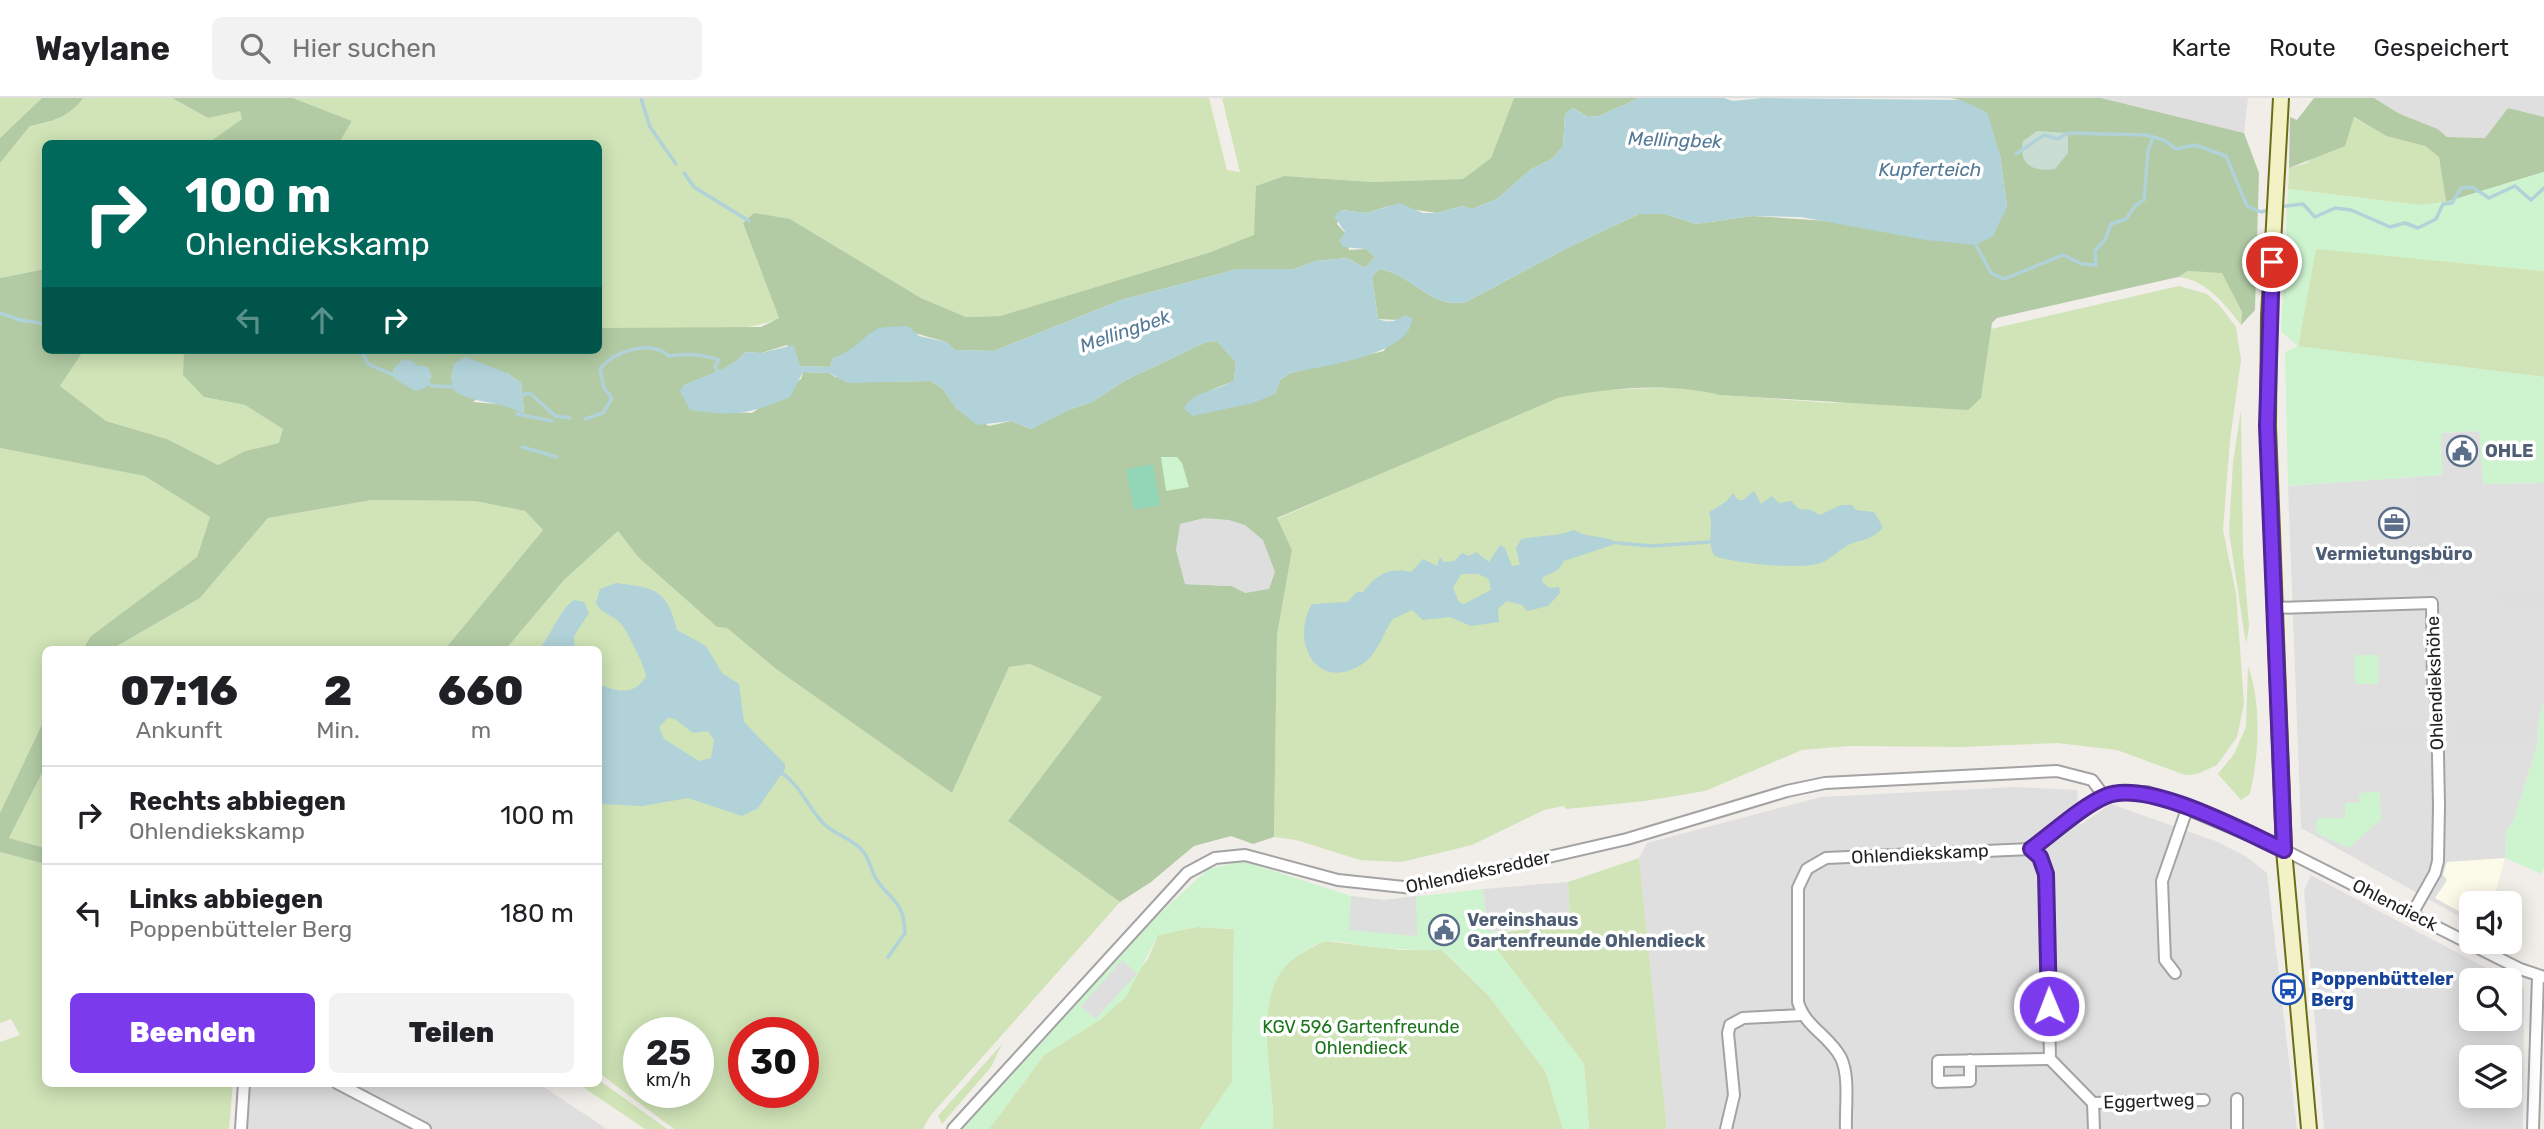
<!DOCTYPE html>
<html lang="de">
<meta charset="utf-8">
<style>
:root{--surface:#fff;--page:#f2f2f2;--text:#202124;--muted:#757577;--line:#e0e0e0;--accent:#7c3aed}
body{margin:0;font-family:Rubik,sans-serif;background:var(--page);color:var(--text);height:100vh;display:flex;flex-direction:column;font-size:26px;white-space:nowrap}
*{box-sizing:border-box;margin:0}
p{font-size:23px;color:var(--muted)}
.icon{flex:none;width:38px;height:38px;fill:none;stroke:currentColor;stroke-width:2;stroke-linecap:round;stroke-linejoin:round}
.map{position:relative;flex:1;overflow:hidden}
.drawer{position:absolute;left:42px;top:548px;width:560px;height:441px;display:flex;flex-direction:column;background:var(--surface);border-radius:10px;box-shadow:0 4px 18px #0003}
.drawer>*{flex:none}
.top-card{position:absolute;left:42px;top:42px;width:560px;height:214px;border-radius:10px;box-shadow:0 4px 18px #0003;background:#00695c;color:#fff;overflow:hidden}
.fabs{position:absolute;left:2459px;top:793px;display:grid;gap:14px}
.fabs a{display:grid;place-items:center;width:63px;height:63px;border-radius:10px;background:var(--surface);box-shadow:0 4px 18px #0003;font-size:35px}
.speed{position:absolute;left:623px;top:919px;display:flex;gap:14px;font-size:35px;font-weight:700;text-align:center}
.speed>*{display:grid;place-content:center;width:91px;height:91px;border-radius:50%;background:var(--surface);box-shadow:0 4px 18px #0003;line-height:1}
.speed small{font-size:18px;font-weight:400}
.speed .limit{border:10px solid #d22;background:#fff;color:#111}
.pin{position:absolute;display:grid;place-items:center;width:60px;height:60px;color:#fff;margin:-30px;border:4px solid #fff;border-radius:50%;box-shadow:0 2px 7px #0007}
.me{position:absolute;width:77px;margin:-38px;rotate:359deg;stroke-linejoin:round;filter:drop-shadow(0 0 5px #0008)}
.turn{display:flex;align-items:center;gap:24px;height:147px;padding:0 28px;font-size:32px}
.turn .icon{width:91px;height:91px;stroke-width:2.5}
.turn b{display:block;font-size:49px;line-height:60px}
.lanes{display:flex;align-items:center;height:66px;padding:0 28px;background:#0003;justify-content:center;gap:35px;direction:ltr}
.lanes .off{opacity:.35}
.eta{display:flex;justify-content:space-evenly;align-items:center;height:119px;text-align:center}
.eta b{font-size:42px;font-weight:800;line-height:49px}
.button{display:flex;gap:14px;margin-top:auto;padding:14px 28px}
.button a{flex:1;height:80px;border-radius:10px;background:var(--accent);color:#fff;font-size:28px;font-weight:800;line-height:80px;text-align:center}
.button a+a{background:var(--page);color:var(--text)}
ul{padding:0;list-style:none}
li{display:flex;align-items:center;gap:21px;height:98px;padding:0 28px;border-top:2px solid var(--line)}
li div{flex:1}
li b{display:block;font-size:26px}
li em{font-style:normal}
header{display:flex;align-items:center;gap:42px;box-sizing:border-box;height:98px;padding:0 35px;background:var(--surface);border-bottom:2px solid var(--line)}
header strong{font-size:33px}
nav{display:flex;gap:38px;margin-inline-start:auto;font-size:24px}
.search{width:490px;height:63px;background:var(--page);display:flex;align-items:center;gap:18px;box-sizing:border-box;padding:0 24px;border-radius:10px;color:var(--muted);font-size:26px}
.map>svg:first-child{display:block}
</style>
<header>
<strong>Waylane</strong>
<div class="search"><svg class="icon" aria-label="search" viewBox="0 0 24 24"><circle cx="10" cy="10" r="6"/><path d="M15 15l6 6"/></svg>Hier suchen</div>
<nav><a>Karte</a><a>Route</a><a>Gespeichert</a></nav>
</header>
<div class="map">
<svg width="2544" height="1031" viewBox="0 0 2544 1031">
<rect width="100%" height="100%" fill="#f1eeea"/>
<g fill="#e0dfdf" fill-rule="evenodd">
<polygon points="2101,0 2248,0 2244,35"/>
<polygon points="2374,0 2544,0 2544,19 2508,10 2485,40 2447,39 2438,31 2400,16"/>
<polygon points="2480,333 2484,386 2544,385 2544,604 2539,620 2538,645 2513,724 2506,734 2505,760 2493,805 2471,805 2471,825 2301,730 2288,388 2441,377 2441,335"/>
<polygon points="2015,689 2077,692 2080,727 2111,706 2218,744 2247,759 2267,775 2297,1031 1667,1031 1639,760 1647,745 1821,699"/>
<path d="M2311,777L2509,882H2471V920H2510V882L2524,890L2523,1031H2324L2304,793ZM2510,959V998H2471V959Z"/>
<polygon points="251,985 538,985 607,1031 247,1031"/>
</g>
<polygon fill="#fcfae8" points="2505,760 2493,805 2471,805 2471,820 2435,800 2447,782 2443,777 2447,764"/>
<g fill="#d0e4b7" fill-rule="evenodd">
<polygon points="0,0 42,0 0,40"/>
<path d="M83,0H172L208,20L240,12L242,21L208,45L46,46L45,171L0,180V65L30,28C52,25 70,19 83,0Z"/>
<path d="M293,0H1209L1227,72L1240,74L1222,0H1514L1491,60L1463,81L1372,84L1284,78L1256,88V137L1211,154L1000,218L966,219L921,200L790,121L743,125L779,220C738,240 646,230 599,230L598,46L339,45L352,23Z"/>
<polygon points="2353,19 2386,38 2425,48 2439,59 2446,104 2419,107 2288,91 2289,70 2307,65"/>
<polygon points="2315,150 2544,173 2544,279 2298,249"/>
<path d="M2188,173L2222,174L2242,214L2241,227C2226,207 2205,181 2178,179Z"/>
<polygon points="2179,188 2207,196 2220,208 2236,229 2241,262 2230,342 2223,432 2236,495 2244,606 2237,639 2217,667 2197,676 2185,677 2117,652 2057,645 1962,649 1849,648 1802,652 1705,693 1645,703 1567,711 1563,708 1544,712 1472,747 1402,764 1360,762 1296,742 1274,739 1277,536 1292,452 1277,421 1507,320 1558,300 1602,292 1687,289 1719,297 1831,305 1981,299 1991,231"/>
<polygon points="84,252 178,252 185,256 204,299 245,307 283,331 280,345 245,353 218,367 167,341 106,323 60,288"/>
<polygon points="2241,312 2243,454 2249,529 2246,546 2229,434 2233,364"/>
<polygon points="0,350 146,378 210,419 197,459 91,538 83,551 46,551 45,620 0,715"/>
<polygon points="372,402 475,403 525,413 543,432 445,551 112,551 200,500 268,420"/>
<path d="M618,433L638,459L717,529L727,530L776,571L952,695L1009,569L1030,566L1102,599L1008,723L1120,804L930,1018L923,1031H674L599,975L598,551H506L564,482ZM639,934H698V994H639ZM744,934H803V994H744Z"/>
<path d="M2248,568C2262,607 2259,657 2250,696L2241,702L2218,676L2234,656L2246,629Z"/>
<polygon points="45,669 45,750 9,740"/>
<polygon points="0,754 45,766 46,985 233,985 229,1031 0,1031 0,944 20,937 11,921 0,925"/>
<polygon points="1639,760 1667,1031 1589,1031 1584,966 1495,849 1504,834 1570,826 1568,784"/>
<polygon points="1197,829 1234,831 1232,984 1200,1031 989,1031 1044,957 1101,921 1148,861 1158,837"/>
<path d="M1324,843L1401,852H1442L1489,898L1546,974L1563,1031H1273C1275,985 1251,910 1283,870C1293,858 1310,851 1324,843Z"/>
<polygon points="1002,946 991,969 942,1026 938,1018"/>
<polygon points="599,982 667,1031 645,1031 577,985 598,985"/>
</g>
<g fill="#b2cba4" fill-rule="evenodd">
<path d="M42,0H83C70,19 52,24 30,28L0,65V40Z"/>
<polygon points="172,0 293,0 352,23 339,45 208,45 242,21 240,13 208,20"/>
<path d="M1514,0H1639L1599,18L1588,19L1573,10L1565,16L1563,48L1553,60L1530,72L1497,101L1472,111L1462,108L1437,115L1389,108L1366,115L1341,112L1337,126L1345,135L1349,152L1366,151L1375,159L1365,170L1347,160L1316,163L1294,171H1238L1121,202L994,253L955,252L946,244L911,234L880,230L847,256L833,260L830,269L800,268L787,247L761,255L745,254C730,273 705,277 683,288L690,312L752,315L801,281L803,274L829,275L835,279L882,284L930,283L942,290L957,311L989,328L1011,323L1031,331L1068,312L1092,304L1126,282L1206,244L1217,243L1236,264L1234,283L1211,292L1275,296L1280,282L1290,275L1384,253L1399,222L1378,221L1372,179L1379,171C1413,176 1431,212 1466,204L1569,149L1639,116H1665L1696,126L1752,118L1843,124L2007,109L2000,57L1960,2L1950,0H2101L2244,35L2259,75L2255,212L2241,227L2242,214L2222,175L2188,173L2178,179L1997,220L1992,225L1981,300L1968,312L1719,297C1666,284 1611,290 1558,300L1277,420L1292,452L1277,537L1274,739L1253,746L1231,738L1194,748L1151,784L1120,804L1008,723L1102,599L1030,566L1009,569L952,695L776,571L727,530L717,529L638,459L618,433L564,482L506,551H445L543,432L525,413L475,403L372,402L268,420L200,500L112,551H83L91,538L197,459L210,419L145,378L0,350V180L45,171L46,252H84L60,288L106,323L167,341L218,367L245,353L279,345L283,331L245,307L204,299L183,277L184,257L178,252H505C528,257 572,252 598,252L599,230L761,229L779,220L743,125L754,115L790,121L921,200L966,219L1000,218L1211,154L1254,137L1256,88L1284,78L1372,84L1463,81L1491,60ZM507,275L521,285L524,315L508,307L473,304ZM1204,420L1246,495L1232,488L1185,486Z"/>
<polygon points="2314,0 2374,0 2400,16 2438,31 2447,39 2485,40 2508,10 2544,19 2544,74 2446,104 2439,59 2425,48 2386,38 2354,19 2345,48 2289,70 2290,19 2297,22"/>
<polygon points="45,620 45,669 9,740 45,750 45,766 0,754 0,715"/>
</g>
<path fill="#c9ddd2" d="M2037,33L2068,35V55L2055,71C2034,74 2018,68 2023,43Z"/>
<g fill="#cef4cf">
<polygon points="2544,74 2544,173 2316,151 2298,248 2544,279 2544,385 2483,386 2479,333 2441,335 2442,377 2288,388 2285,254 2298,248 2281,234 2288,91 2419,107 2446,104"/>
<polygon points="1161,359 1177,359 1182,365 1189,389 1166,393"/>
<rect x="2355" y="557" width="23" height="29"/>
<polygon points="2544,604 2544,769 2542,776 2505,760 2506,733 2513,724 2538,645 2539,620"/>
<polygon points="2380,694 2381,721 2349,750 2316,735 2317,720 2345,720 2345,705 2359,705 2359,695"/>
<path d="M1243,763L1351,798L1384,802L1483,791L1488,834H1504L1495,849L1584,966L1589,1031H1563L1546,974L1489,898L1442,852C1417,852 1392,851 1367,848C1354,847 1337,841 1324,844C1318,845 1311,850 1305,853C1243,886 1276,977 1273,1031H1200L1232,984L1234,831L1197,829L1158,837L1126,899L1101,921L1044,957L989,1031H959L1157,818L1208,771Z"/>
</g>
<polygon fill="#93d5b7" points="1153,366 1160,407 1134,412 1126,371"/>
<g fill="#dedede">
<polygon points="2439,378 2443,476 2420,477 2416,379"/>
<polygon points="1204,420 1229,422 1245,427 1263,442 1275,474 1269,491 1245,495 1232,488 1185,486 1176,452 1180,426"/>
<polygon points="2544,489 2544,512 2499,514 2498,491"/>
<polygon points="2534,621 2535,644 2456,646 2456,624"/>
<polygon points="2422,624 2422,648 2361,649 2361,626"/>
<polygon points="1568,784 1570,826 1488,834 1483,791"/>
<polygon points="1351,798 1384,802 1416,798 1417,838 1349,832"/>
<polygon points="1122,862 1137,876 1095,921 1081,908"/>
</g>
<g fill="#b0d2d8" fill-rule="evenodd">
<path d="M1639,0H1724L1733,3L1763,0L1960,2L1987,14L2000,57L2007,109L1993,138L1976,147L1926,142L1801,119L1752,118L1696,126L1665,116H1639L1569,149L1466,204C1431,212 1413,176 1379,171L1372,179L1378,221C1388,225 1397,224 1405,217L1412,220C1413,257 1319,269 1290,275L1280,282L1275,296L1253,305L1193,318L1184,311C1191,293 1219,293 1234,282L1236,264L1217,243L1206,244L1126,282L1092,304L1068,312L1032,331L1011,323L977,327L957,311L942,290L930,283L848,285L829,275L803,274L790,299C750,316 734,319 690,312L680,293L683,288C705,277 730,272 745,254L761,255L794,247L800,268L830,269L833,260C856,253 866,234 880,230C888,228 900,229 908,228L919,238L946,244L955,252L994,253L1121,202L1238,171H1294L1316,163L1347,160L1365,170L1375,159L1366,151L1343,149L1339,143L1345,134L1334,118L1341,112L1366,115L1400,105L1423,115H1437L1462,108L1472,111L1497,101L1530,72L1553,60L1563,48L1565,16L1573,10L1588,19L1599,18Z"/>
<path d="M466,259L507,275L521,285L524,316C501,303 477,306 455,294L451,280L454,265Z"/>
<polygon points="409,261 418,268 427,268 432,278 426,290 415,293 395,281 393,271 402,262"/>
<path d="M1754,393L1761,406L1772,398L1779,405L1791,403L1799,411L1811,412L1820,417L1841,407H1852L1856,412L1874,414L1883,429C1874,441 1864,441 1850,446C1840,451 1832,460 1823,464C1806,473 1733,465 1715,458C1705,443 1715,430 1709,414L1726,404L1733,395L1738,402H1743Z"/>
<path d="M1574,432C1588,441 1604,436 1618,445L1564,463L1558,472L1542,480L1543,485L1550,490L1559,489L1560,495L1548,508L1527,513L1522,507L1507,503L1498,511L1499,524L1471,528L1450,519L1423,522L1412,512L1393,521C1384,533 1378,555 1364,565C1319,596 1289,546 1312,506L1347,504L1357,494H1363C1376,477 1389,468 1411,474L1423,461L1437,468L1440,459L1444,464L1454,463L1462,455L1469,458L1476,454L1489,464L1500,447L1505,450L1512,468L1520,467L1516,450L1521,441C1541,437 1555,439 1574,432ZM1461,476H1478L1489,481L1491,492L1464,506L1459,504L1453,490Z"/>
<path d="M616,485C654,490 667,490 677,532L706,548L722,575L739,586L744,624L785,666V671L758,710L742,718L688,700L642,708L599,706V586C616,594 636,598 646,578C646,571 627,533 622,527C615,517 602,517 596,505L600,491ZM668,620L675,621L693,635L708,633L714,642L711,660L699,663L664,641L659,629Z"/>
<path d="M574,502L584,504L589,515L574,538L575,551H539C552,537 558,513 574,502Z"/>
</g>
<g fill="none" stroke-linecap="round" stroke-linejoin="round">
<g stroke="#b0d2d8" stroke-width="3.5">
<polyline points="641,0 650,29 676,66"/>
<polyline points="2016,56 2044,37 2058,41 2068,35 2146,37 2164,42 2176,51 2195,47 2226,58 2247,108 2261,114 2271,111"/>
<polyline points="684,75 694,89 749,123"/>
<polyline points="2278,109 2303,106 2315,119 2335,110 2351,112 2390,129 2405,125 2418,130 2436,121 2443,106 2452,105 2461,90 2472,89 2489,100 2515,88 2531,102 2544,90"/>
<polyline points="1976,147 1991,175 2004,181 2063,157 2082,166 2096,167 2095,153 2105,142 2111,126 2126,121 2135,108 2144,102 2148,53 2153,39"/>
<polyline points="0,215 20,222 46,226"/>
<polyline points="361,252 368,266 396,278"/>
<polyline points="424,283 432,288 457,289"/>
<polyline points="518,298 530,295 555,318 570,320"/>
<polyline points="517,316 552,323"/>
<path d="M585,321L603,315L612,300L604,290L600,271C613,253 651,241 669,258C687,255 702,256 719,262L715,268L718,275"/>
<polyline points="522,349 557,359"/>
<polyline points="1618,445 1652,448 1709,444"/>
<path d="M782,675C801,688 808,710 824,726C834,736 850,740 860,750C871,760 870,773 878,784C893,804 904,804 905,835L888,859"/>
</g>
<g stroke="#a3a3a3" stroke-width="14">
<g id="minor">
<polyline points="2275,510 2432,505 2433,588 2437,606 2439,708 2438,763 2435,775 2412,816"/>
<polyline points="2031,751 2040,759 2046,776 2050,961 2093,1005 2094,1031"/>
<polyline points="2175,875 2165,862 2162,783 2187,711"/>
<polyline points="1970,962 1970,983 1938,984 1938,963 2050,961"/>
<polyline points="337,985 425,1031"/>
<polyline points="2237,1001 2237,1031"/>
<polyline points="2093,1005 2204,1002"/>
<polyline points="241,1031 244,985"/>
<polyline points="953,1031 1187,775 1215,760 1245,757 1338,782 1413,790 1627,741 1787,693 1825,685 2057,673 2092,682 2104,698"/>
<polyline points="1726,1031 1734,997 1728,935 1730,927 1743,920 1802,917"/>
<path d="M1846,1031C1845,1010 1850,979 1841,960C1830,938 1805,929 1798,904V790L1807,771L1826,760L2031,751L2104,698L2119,694H2147L2284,752L2520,871L2544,879"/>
<polyline points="2533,1031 2538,878"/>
</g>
</g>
<g stroke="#6a6e14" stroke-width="18">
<polyline id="secondary" points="2281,0 2269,218 2268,328 2284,752 2309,1031"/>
</g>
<use href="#minor" stroke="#fff" stroke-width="10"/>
<use href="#secondary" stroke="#f3f2c6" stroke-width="14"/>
</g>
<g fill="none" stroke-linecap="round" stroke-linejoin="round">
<g stroke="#51269a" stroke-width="18">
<path id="route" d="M2049,908L2046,776L2040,759L2031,751C2053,735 2082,708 2106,698C2147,681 2243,733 2284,752L2267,328L2272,164"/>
</g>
<use href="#route" stroke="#7c3aed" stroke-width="12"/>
</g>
<defs>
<g id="civic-ring" transform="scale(1.575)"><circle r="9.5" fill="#fff" stroke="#5c6f8a" stroke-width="1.5"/><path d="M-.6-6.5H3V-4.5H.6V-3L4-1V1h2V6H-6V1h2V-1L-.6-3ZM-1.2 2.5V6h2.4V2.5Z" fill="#5c6f8a"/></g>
<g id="office-ring" transform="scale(1.575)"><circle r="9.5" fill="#fff" stroke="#5c6f8a" stroke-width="1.5"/><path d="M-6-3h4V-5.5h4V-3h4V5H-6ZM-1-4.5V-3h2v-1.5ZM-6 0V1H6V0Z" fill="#5c6f8a"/></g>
<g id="bus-ring" transform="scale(1.575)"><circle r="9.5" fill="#fff" stroke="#1a4fb4" stroke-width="1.5"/><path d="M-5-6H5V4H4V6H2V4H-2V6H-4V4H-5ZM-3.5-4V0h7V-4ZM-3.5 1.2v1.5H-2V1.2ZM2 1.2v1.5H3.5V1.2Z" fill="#1a4fb4"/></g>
</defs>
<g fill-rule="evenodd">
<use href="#civic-ring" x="2462" y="353"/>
<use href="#office-ring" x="2394" y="425"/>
<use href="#civic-ring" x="1444" y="832"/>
<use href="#bus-ring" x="2288" y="891"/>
</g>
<g text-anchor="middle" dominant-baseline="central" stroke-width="7" stroke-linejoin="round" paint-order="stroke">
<g font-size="18" font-weight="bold" fill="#4e5e75" stroke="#fff" text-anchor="start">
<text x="2485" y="353">OHLE</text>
<text x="2394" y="456" text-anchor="middle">Vermietungsbüro</text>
<text x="1467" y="822">Vereinshaus<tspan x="1467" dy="21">Gartenfreunde Ohlendieck</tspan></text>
</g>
<g font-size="18" fill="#222" stroke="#fff">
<text transform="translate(2435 585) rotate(-92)">Ohlendiekshöhe</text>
<text transform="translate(1920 756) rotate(-3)">Ohlendiekskamp</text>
<text transform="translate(1478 774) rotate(-12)">Ohlendieksredder</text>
<text transform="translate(2395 807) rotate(27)">Ohlendieck</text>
<text transform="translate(2149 1003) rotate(-2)">Eggertweg</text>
</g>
<g font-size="18" font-weight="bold" fill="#164399" stroke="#fff" text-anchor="start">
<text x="2311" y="881">Poppenbütteler<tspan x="2311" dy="21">Berg</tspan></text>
</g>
<g font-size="18" fill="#1b751c" stroke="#fff">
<text x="1361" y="929">KGV 596 Gartenfreunde<tspan x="1361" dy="21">Ohlendieck</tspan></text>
</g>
<g font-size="19" font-style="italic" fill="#537997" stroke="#fff">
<text transform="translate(1675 42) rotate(2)">Mellingbek</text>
<text x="1930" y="71">Kupferteich</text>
<text transform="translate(1125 233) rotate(-19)">Mellingbek</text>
</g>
</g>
</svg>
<div class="fabs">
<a><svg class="icon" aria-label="sound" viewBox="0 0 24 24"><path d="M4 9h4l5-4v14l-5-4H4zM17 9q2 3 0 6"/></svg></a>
<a><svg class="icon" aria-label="search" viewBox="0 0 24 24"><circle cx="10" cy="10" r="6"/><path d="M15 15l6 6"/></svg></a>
<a><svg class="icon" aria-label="layers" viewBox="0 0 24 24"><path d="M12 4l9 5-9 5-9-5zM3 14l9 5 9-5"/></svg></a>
</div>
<div class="speed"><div>25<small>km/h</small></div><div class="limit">30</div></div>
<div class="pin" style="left:2272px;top:164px;background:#d93025"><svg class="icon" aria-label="arrive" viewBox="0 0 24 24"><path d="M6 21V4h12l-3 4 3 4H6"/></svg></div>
<svg class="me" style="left:2049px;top:908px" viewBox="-20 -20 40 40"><circle r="17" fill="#7c3aed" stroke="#fff" stroke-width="3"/><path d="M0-11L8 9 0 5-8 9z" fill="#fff"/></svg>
<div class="top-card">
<div class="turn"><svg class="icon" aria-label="right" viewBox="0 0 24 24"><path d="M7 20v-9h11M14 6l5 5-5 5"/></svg><div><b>100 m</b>Ohlendiekskamp</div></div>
<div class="lanes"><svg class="icon off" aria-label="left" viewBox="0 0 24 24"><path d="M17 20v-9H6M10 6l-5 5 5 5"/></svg><svg class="icon off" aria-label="ahead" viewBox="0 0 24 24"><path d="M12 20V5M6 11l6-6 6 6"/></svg><svg class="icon" aria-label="right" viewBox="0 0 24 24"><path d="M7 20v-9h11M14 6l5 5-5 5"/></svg></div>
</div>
<section class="drawer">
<div class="eta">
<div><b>07:16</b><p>Ankunft</p></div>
<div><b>2</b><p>Min.</p></div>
<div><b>660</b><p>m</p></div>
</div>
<ul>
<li><svg class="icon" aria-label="right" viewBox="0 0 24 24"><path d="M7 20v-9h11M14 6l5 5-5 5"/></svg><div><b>Rechts abbiegen</b><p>Ohlendiekskamp</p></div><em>100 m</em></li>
<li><svg class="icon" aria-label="left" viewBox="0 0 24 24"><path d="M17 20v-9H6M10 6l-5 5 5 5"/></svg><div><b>Links abbiegen</b><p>Poppenbütteler Berg</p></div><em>180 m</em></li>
</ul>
<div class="button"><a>Beenden</a><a>Teilen</a></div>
</section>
</div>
